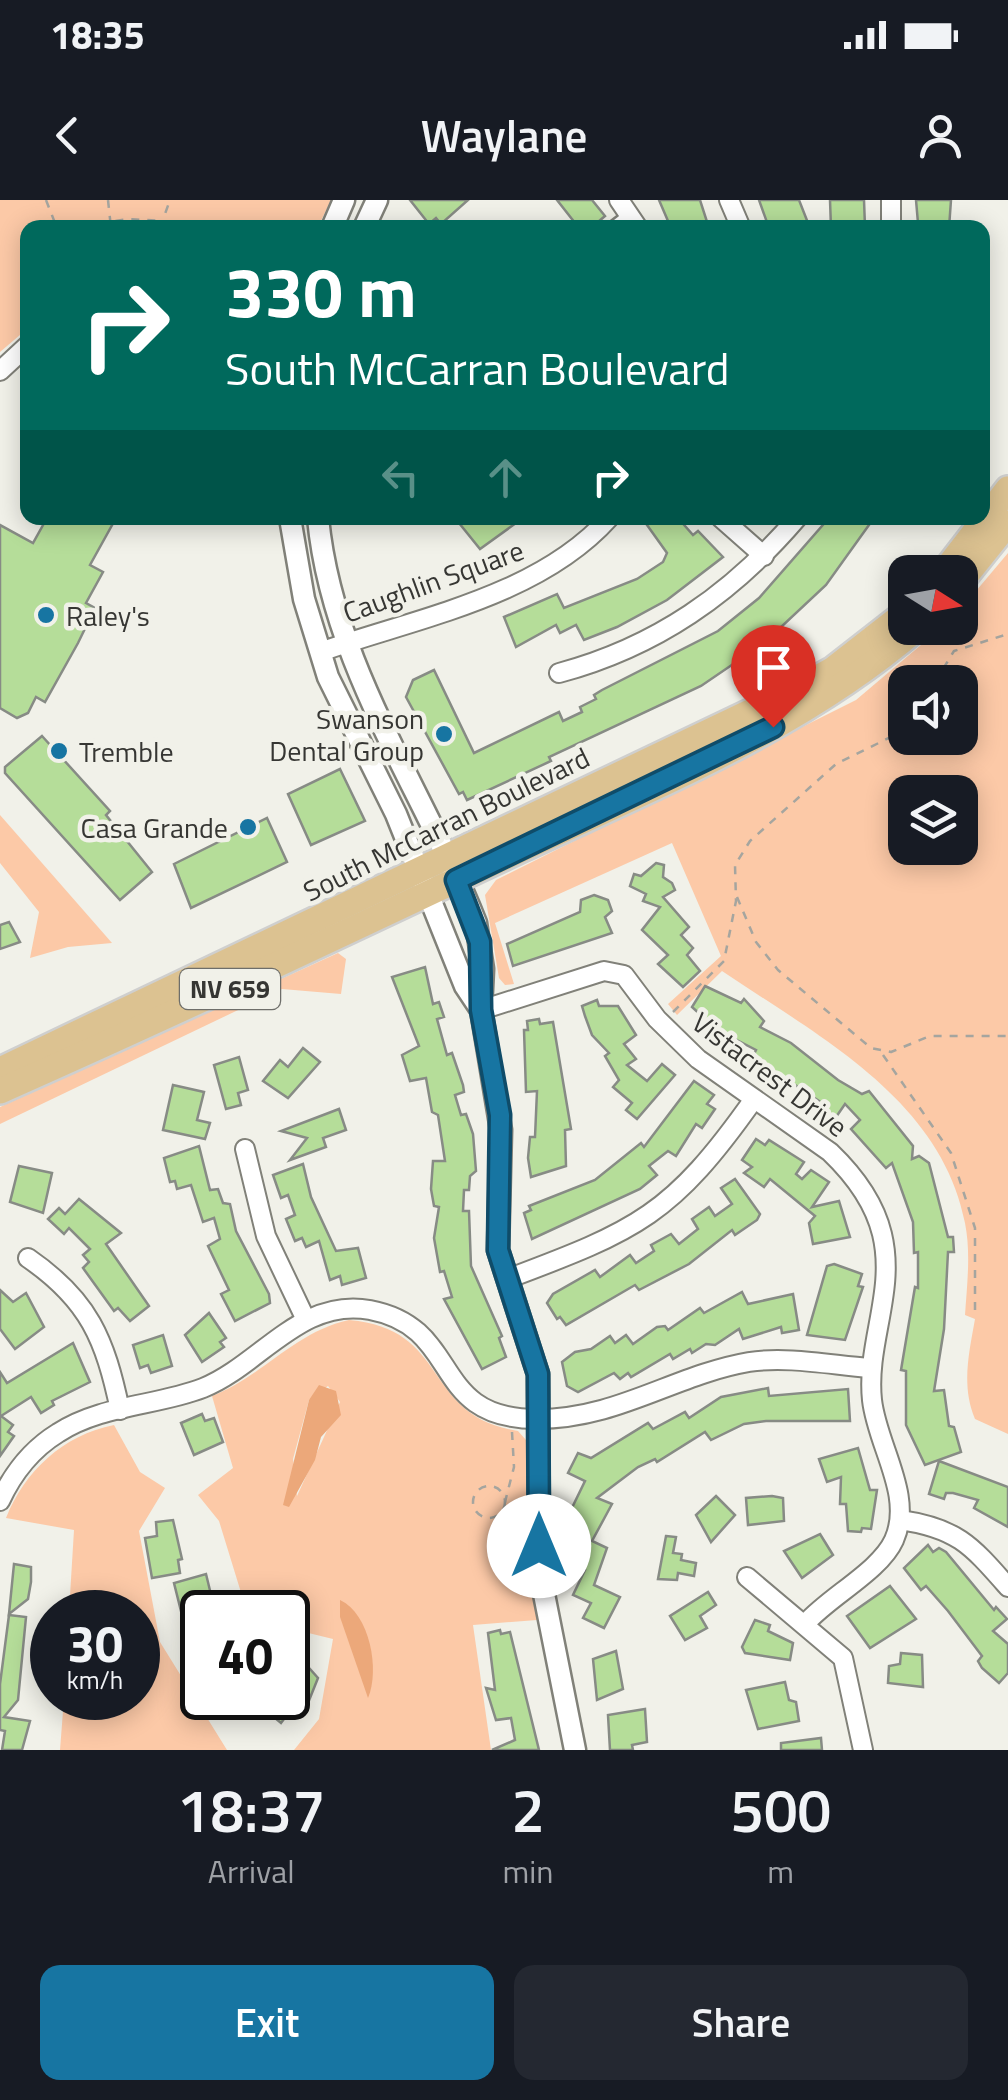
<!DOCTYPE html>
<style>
:root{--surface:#171b24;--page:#242831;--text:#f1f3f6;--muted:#9ea1a6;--accent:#1775a2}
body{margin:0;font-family:"Titillium Web",sans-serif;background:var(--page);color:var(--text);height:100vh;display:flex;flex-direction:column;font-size:38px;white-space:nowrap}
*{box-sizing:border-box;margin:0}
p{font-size:32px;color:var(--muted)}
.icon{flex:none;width:55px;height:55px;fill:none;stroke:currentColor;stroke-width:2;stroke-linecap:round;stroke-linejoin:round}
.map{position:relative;height:1550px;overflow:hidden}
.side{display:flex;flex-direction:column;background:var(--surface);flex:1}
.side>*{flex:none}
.banner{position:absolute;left:20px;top:20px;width:970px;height:305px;border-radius:20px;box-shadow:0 5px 25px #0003;background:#00695c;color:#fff;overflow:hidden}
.needle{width:65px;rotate:101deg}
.buttons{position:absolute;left:888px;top:355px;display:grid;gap:20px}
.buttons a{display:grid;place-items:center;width:90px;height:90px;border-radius:20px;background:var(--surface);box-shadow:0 5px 25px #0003;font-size:50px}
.speed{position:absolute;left:30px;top:1390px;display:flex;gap:20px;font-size:50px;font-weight:700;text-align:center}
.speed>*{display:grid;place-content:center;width:130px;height:130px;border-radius:50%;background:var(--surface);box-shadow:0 5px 25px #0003;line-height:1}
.speed small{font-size:25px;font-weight:400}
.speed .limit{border:5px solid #111;border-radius:15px;background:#fff;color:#111}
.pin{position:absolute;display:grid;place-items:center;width:85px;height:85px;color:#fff;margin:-102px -42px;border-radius:50% 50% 50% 0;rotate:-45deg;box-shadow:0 0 10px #0007}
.pin .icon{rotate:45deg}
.me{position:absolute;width:110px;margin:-55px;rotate:0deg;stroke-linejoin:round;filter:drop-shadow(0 0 8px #0008)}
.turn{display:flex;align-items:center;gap:35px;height:210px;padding:0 40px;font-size:45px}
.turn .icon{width:130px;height:130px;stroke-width:2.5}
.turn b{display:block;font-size:70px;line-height:85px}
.lanes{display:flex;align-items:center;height:95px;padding:0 40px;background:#0003;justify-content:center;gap:50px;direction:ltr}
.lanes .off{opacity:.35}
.eta{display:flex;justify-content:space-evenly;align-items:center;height:170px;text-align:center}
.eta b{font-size:60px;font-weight:600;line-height:70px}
.action{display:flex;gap:20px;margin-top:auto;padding:20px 40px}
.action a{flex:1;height:115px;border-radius:20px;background:var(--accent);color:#fff;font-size:40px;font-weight:600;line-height:115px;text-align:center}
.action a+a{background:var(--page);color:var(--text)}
.status{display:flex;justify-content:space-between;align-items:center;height:70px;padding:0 50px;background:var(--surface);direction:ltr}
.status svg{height:28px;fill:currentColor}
header{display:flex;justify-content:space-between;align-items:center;height:130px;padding:0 40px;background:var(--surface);font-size:45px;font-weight:600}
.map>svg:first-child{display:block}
</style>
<div class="status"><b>18:35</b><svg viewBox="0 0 49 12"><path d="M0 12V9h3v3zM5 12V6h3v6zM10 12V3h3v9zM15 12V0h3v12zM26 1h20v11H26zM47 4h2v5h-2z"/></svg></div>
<header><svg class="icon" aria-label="back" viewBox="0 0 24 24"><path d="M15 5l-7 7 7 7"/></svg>Waylane<svg class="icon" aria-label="person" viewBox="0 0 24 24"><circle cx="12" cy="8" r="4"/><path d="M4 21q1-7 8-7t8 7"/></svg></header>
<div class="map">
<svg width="1008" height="1550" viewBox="0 0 1008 1550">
<rect width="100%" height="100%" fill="#f1f1e9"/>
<g fill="#fcc9a7" fill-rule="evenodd">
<polygon points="0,0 331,0 318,27 28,28 27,129 0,152"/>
<path d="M1008,353V1234L975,1219C961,1186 969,1153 975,1119L965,1115C967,1085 971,1053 965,1023C941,899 818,836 722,771L677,815L668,804L721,756L672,643L495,723L514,784L505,785L499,778L485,695L496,680L856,500L941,428H960V410ZM905,482H960V538H905ZM905,592H960V648H905Z"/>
<polygon points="0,615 112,743 68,747 30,758 39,712 0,663"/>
<polygon points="338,753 346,759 341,794 282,789 0,924 0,907"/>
<path d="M349,1120C452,1129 421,1216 518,1231L526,1240V1353L537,1420L473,1425L491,1550H294L319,1519L333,1439L288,1428V1412H247L219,1321L198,1295L233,1268L212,1196C262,1177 294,1132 349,1120ZM328,1186L340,1202L297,1296L293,1259L309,1200Z"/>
<path d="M114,1225L140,1272L165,1288L139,1331L160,1442L227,1550H60L64,1498H138V1412H69L74,1330L6,1318C25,1271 63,1235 114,1225Z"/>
</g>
<g fill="#eca87a">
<polygon points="319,1185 336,1191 341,1215 321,1237 315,1260 289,1307 283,1305 309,1200"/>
<path d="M340,1400C370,1414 380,1470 368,1498L340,1417Z"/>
</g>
<g fill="#b5dd99" stroke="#878b85" stroke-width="2.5">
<polygon points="410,0 468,0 441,24 436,18 429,24"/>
<polygon points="557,0 592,0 605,16 591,28 579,28"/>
<polygon points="659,0 700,0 709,28 671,28"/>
<polygon points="759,0 799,0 808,23 769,28"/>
<polygon points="830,0 864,0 865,27 831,28"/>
<polygon points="916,0 951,0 949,28 924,28 923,23 918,23"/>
<polygon points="47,318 116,318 90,365 103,372 86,403 95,408 78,443 45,502 36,497 28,513 17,518 0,508 0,325 33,343"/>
<polygon points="455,318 523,318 480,349"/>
<polygon points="642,318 678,318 693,335 698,331 723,357 667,400 617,427 584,440 576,425 560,433 556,425 516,447 504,417 557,394 564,408 637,379 663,362 667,353"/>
<polygon points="829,318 874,318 826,385 764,443 701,486 549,557 551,561 467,600 463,592 459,594 406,497 413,480 434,470 474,553 559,512 563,521 582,512 580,507 596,499 594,495 602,490 718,431 759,398"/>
<polygon points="42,536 110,611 106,615 152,672 120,700 5,573 5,567"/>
<polygon points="340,569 365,621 311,645 288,594"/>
<polygon points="267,618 287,662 191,708 174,664"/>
<polygon points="656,663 664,665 663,677 672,683 675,690 663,697 689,727 681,735 693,748 687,755 700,771 683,787 658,764 668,755 642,730 660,707 643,701 646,694 630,686 634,674 641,676"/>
<polygon points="594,695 608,700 612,711 605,717 612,733 513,766 507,744 580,712 581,700"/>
<polygon points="9,722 20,742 0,749 0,725"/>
<polygon points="425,767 433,804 439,802 444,817 437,819 447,855 452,853 463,885 464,892 455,895 461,915 466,914 473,934 476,971 470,976 469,990 464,990 463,1011 469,1011 471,1066 502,1136 499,1138 506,1157 482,1169 444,1099 452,1097 444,1071 440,1072 434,1038 439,1007 434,1006 431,989 433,961 445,961 438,915 432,912 426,878 410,881 402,855 419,846 392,777"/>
<polygon points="705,786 741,803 744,799 764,821 760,827 791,843 838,880 862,894 869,891 913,946 912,959 919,956 929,963 948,1037 953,1037 954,1052 948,1052 944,1129 934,1191 944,1190 949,1226 954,1227 961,1252 925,1265 906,1225 906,1171 901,1170 915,1087 918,1088 918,1052 914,1053 913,1022 892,963 886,968 851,929 860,920 845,904 834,920 814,907 819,901 795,885 791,890 760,867 763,862 753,856 756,850 700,821 703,817 692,807"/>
<polygon points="597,800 599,806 618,806 636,835 624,844 636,859 627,865 647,881 662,864 675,875 637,919 626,910 632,903 613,887 619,880 605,856 609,853 592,835 585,816 582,806"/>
<polygon points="539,819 540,824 553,822 571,929 565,930 566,966 531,977 528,958 530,937 535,937 537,891 526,892 524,830 528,830 527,821"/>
<polygon points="303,848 320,862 288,898 263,881 280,860 288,867"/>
<polygon points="239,857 248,890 238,893 241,905 226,909 214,865"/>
<polygon points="694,881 714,895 707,904 715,909 702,928 696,924 676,956 668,951 649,966 657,975 640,989 532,1039 524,1013 531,1010 529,1006 595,980 641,943 644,947"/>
<polygon points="173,885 204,892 197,920 210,923 205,939 163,930"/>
<polygon points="339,909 346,930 323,938 326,947 290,960 307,938 281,931"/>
<polygon points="756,939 765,945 769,940 804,962 796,974 802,979 811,970 829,982 812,1007 839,1001 850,1037 813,1044 809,1023 815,1016 770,979 764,987 744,973 752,967 742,960"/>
<polygon points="199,946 210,990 218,989 223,1003 230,1004 236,1031 269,1094 270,1103 235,1121 221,1094 229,1090 208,1046 220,1039 214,1018 203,1022 191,985 177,989 175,981 170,982 164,958"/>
<polygon points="303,964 311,997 336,1051 358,1048 366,1078 342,1085 340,1076 330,1080 319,1041 306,1047 302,1038 295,1041 286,1019 295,1015 288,995 281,998 273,975"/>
<polygon points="19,966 52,973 43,1013 10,1002"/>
<polygon points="735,979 760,1014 757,1020 735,1035 732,1030 689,1064 639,1090 635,1085 566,1125 560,1117 557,1119 547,1103 553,1094 595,1070 600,1077 630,1055 636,1063 654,1051 651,1045 671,1034 679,1044 698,1029 692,1019 709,1007 715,1016 732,1004 721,988"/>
<polygon points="79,999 121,1033 106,1044 149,1106 130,1121 118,1108 114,1111 83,1068 89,1062 83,1055 90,1049 69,1028 64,1034 48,1019 59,1008 65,1014"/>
<polygon points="834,1064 862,1074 858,1086 863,1087 845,1140 807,1135 827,1066"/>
<polygon points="0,1090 13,1102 26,1093 44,1127 15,1149 0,1129"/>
<polygon points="742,1092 748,1104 793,1094 799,1130 782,1133 781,1127 743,1139 739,1129 715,1145 706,1144 692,1153 690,1149 673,1159 670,1154 631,1177 628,1173 620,1179 614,1173 578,1192 567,1186 562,1162 575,1152 591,1149 610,1136 615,1143 626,1135 633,1144 657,1127 665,1126 668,1130 700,1108 704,1113"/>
<polygon points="209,1113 226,1138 220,1142 224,1147 202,1162 185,1135"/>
<polygon points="163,1135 172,1166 151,1173 148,1165 140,1168 133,1145"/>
<polygon points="73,1143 90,1182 52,1201 54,1205 41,1213 31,1197 1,1216 13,1225 8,1232 14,1236 0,1256 0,1172 7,1183"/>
<polygon points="768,1188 769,1196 848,1189 850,1221 766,1221 744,1224 711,1240 705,1232 657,1262 655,1259 638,1267 597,1298 612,1304 592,1341 607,1348 594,1385 620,1397 604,1428 583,1418 591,1403 573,1395 585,1370 575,1364 577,1353 567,1347 577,1325 568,1316 585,1281 568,1273 578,1253 591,1258 648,1223 653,1229 685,1212 689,1218 721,1197"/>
<polygon points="202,1214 205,1221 214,1218 223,1242 194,1255 181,1223"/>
<polygon points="858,1248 870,1290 877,1290 871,1329 862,1328 861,1332 848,1331 846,1304 840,1304 841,1277 827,1282 819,1259"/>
<polygon points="939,1261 1008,1287 1008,1327 974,1308 978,1300 953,1293 946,1293 944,1299 929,1294"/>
<polygon points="716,1296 735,1315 711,1342 696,1315"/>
<polygon points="772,1296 783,1298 784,1321 748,1325 746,1298"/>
<polygon points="173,1320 182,1359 178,1360 180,1373 152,1378 145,1338 157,1336 156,1322"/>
<polygon points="820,1334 833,1355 802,1378 784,1351"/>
<polygon points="666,1336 676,1337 673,1353 682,1354 681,1360 696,1363 694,1376 678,1373 677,1380 658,1379"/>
<polygon points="928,1345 933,1352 939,1348 946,1352 994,1410 996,1407 1007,1419 993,1431 1008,1444 1008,1473 999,1483 982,1468 978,1461 982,1456 948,1411 926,1386 921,1390 904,1368"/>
<polygon points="14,1364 31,1367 31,1382 28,1399 9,1414"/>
<polygon points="206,1374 214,1407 211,1412 202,1412 202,1424 185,1427 174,1383"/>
<polygon points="890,1386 916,1419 870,1448 847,1416"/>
<polygon points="708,1392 716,1405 700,1416 707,1428 685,1440 670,1416"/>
<polygon points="9,1415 26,1417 18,1500 4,1517 30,1521 22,1550 2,1550 5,1531 0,1530 0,1484"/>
<polygon points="755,1420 770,1425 768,1431 793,1443 790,1460 745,1453 742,1447"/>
<polygon points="500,1430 501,1434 510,1432 539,1550 492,1550 515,1540 511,1518 496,1520 486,1488 495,1490 488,1433"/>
<polygon points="294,1451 318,1478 306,1508 287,1515 281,1523 263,1508 222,1516 217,1498 288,1498 288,1459"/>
<polygon points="616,1451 623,1489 597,1500 593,1459"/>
<polygon points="901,1453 922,1455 923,1487 888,1483 889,1466 900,1464"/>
<polygon points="785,1482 789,1500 796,1502 799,1521 758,1529 746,1490"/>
<polygon points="645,1509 647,1542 632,1545 633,1550 610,1550 608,1515"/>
<polygon points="821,1538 822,1550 781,1550 781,1543"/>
</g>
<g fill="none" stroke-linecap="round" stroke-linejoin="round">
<g stroke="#818179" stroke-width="14">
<polyline id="service" points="611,28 629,14"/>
</g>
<g stroke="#818179" stroke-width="22">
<g id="minor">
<polyline points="619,0 638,28"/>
<polyline points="729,0 741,28"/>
<polyline points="891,0 891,28"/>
<polyline points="0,171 28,145"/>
<polyline points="721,318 764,356"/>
<path d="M320,452C416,418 538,397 609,318"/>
<path d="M559,473C656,447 732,394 797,318"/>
<path d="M481,810L604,771L624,775L657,819L698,859L830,952C854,975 874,1001 882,1034C896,1092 866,1143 872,1200C877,1246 914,1295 894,1340C880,1371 830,1396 806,1423"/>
<polyline points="245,949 266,1036 306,1120"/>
<path d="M28,1058C89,1100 105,1139 120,1210"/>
<path d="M507,1079C638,1030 672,1015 754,899"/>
<path d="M0,1301C13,1273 32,1249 58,1233C101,1205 156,1206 203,1188C260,1165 301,1097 370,1110C464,1128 428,1219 537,1219C618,1219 674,1175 749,1162C787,1156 831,1165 870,1168"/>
<path d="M900,1320C957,1328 971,1345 1008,1387"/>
<polyline points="747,1377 843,1458 863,1550"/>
</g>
</g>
<g stroke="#818179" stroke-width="25">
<g id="tertiary">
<polyline points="332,28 344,0"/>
<polyline points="364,28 377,0"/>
<polyline points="290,318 304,399 328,477 396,614 465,786 481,810"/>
<path d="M318,318C332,466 423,588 476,723L483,769L481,810L501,930L498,1050L538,1174L539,1369L575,1550"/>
</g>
</g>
<g stroke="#cfcfce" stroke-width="30">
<g id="primary">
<polyline points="944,372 1008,289"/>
<polyline points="960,383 1008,323"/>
<polyline points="0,870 792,492 832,470 905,413"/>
<path d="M0,891C176,813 349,731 522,649C658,585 803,527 917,428"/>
</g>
</g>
<g stroke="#a5a59f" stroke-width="2.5" stroke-dasharray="8 8" stroke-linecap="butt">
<polyline points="46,0 57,28"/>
<polyline points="108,0 111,28"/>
<polyline points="68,28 128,19 163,21"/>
<polyline points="160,28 170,0"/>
<polyline points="935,482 954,451 1008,434"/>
<polyline points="737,697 756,742 778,770 871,848 891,852 930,836 1008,836"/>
<polyline points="673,812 724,761 736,701 735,665 750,641 836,564 905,530"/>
<polyline points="883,855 951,953 975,1028 975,1112"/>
<polyline points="512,1232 514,1267 505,1302 520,1335 512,1376 527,1396"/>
<circle cx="489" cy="1302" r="16"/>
</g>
<use href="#service" stroke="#fff" stroke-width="9"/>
<use href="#minor" stroke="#fff" stroke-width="18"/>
<use href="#tertiary" stroke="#fff" stroke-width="20"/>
<use href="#primary" stroke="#dcc291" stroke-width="25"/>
</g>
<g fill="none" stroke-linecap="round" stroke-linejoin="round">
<g stroke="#0f4c69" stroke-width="25">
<polyline id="route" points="539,1346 538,1174 498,1050 500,915 481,810 480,742 456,680 773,527"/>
</g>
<use href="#route" stroke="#1775a2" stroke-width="18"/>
</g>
<g fill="#1775a2" stroke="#f1f1e9" stroke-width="4">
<circle cx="46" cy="415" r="10"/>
<circle cx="444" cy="534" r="10"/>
<circle cx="59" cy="551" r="10"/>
<circle cx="248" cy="627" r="10"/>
</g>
<g text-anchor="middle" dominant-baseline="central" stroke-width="9" stroke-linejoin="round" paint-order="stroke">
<rect fill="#f1f1e9" stroke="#6e6e6a" stroke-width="2.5" x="180" y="769" width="100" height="40" rx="8"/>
<g font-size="25" font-weight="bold" fill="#363633">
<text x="230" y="789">NV 659</text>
</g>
<g font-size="28" fill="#363633" stroke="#f1f1e9">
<text transform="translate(433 381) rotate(-20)">Caughlin Square</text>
<text transform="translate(446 624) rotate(-26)">South McCarran Boulevard</text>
<text transform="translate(770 874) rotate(37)">Vistacrest Drive</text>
</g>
<g font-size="28" fill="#363633" stroke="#f1f1e9" text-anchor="start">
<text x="66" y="415">Raley's</text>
<text x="424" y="518" text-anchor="end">Swanson<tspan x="424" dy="32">Dental Group</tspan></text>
<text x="79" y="551">Tremble</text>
<text x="228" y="627" text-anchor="end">Casa Grande</text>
</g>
</g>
</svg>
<div class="buttons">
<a><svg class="needle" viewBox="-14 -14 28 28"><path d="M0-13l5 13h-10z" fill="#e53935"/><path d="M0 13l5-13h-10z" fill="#9ea1a6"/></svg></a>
<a><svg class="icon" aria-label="sound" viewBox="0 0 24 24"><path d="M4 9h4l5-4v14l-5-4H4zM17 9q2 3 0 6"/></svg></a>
<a><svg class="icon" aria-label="layers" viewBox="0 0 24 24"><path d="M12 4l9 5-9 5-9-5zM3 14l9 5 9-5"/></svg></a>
</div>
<div class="speed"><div>30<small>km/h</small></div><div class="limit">40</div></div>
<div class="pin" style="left:773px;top:527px;background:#d93025"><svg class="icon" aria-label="arrive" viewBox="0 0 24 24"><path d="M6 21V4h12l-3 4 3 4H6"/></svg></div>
<svg class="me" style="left:539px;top:1346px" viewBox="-20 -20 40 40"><circle r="19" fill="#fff"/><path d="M0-13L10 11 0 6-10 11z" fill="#1775a2"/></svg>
<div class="banner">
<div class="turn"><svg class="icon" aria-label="right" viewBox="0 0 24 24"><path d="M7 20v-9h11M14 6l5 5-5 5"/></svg><div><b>330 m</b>South McCarran Boulevard</div></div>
<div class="lanes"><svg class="icon off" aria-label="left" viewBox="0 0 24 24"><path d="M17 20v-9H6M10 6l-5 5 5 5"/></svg><svg class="icon off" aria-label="ahead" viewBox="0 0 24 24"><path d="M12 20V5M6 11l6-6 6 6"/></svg><svg class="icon" aria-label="right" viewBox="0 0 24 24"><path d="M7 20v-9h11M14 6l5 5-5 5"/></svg></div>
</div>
</div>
<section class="side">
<div class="eta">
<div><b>18:37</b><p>Arrival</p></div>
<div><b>2</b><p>min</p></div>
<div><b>500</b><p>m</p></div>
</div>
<div class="action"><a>Exit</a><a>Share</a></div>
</section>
